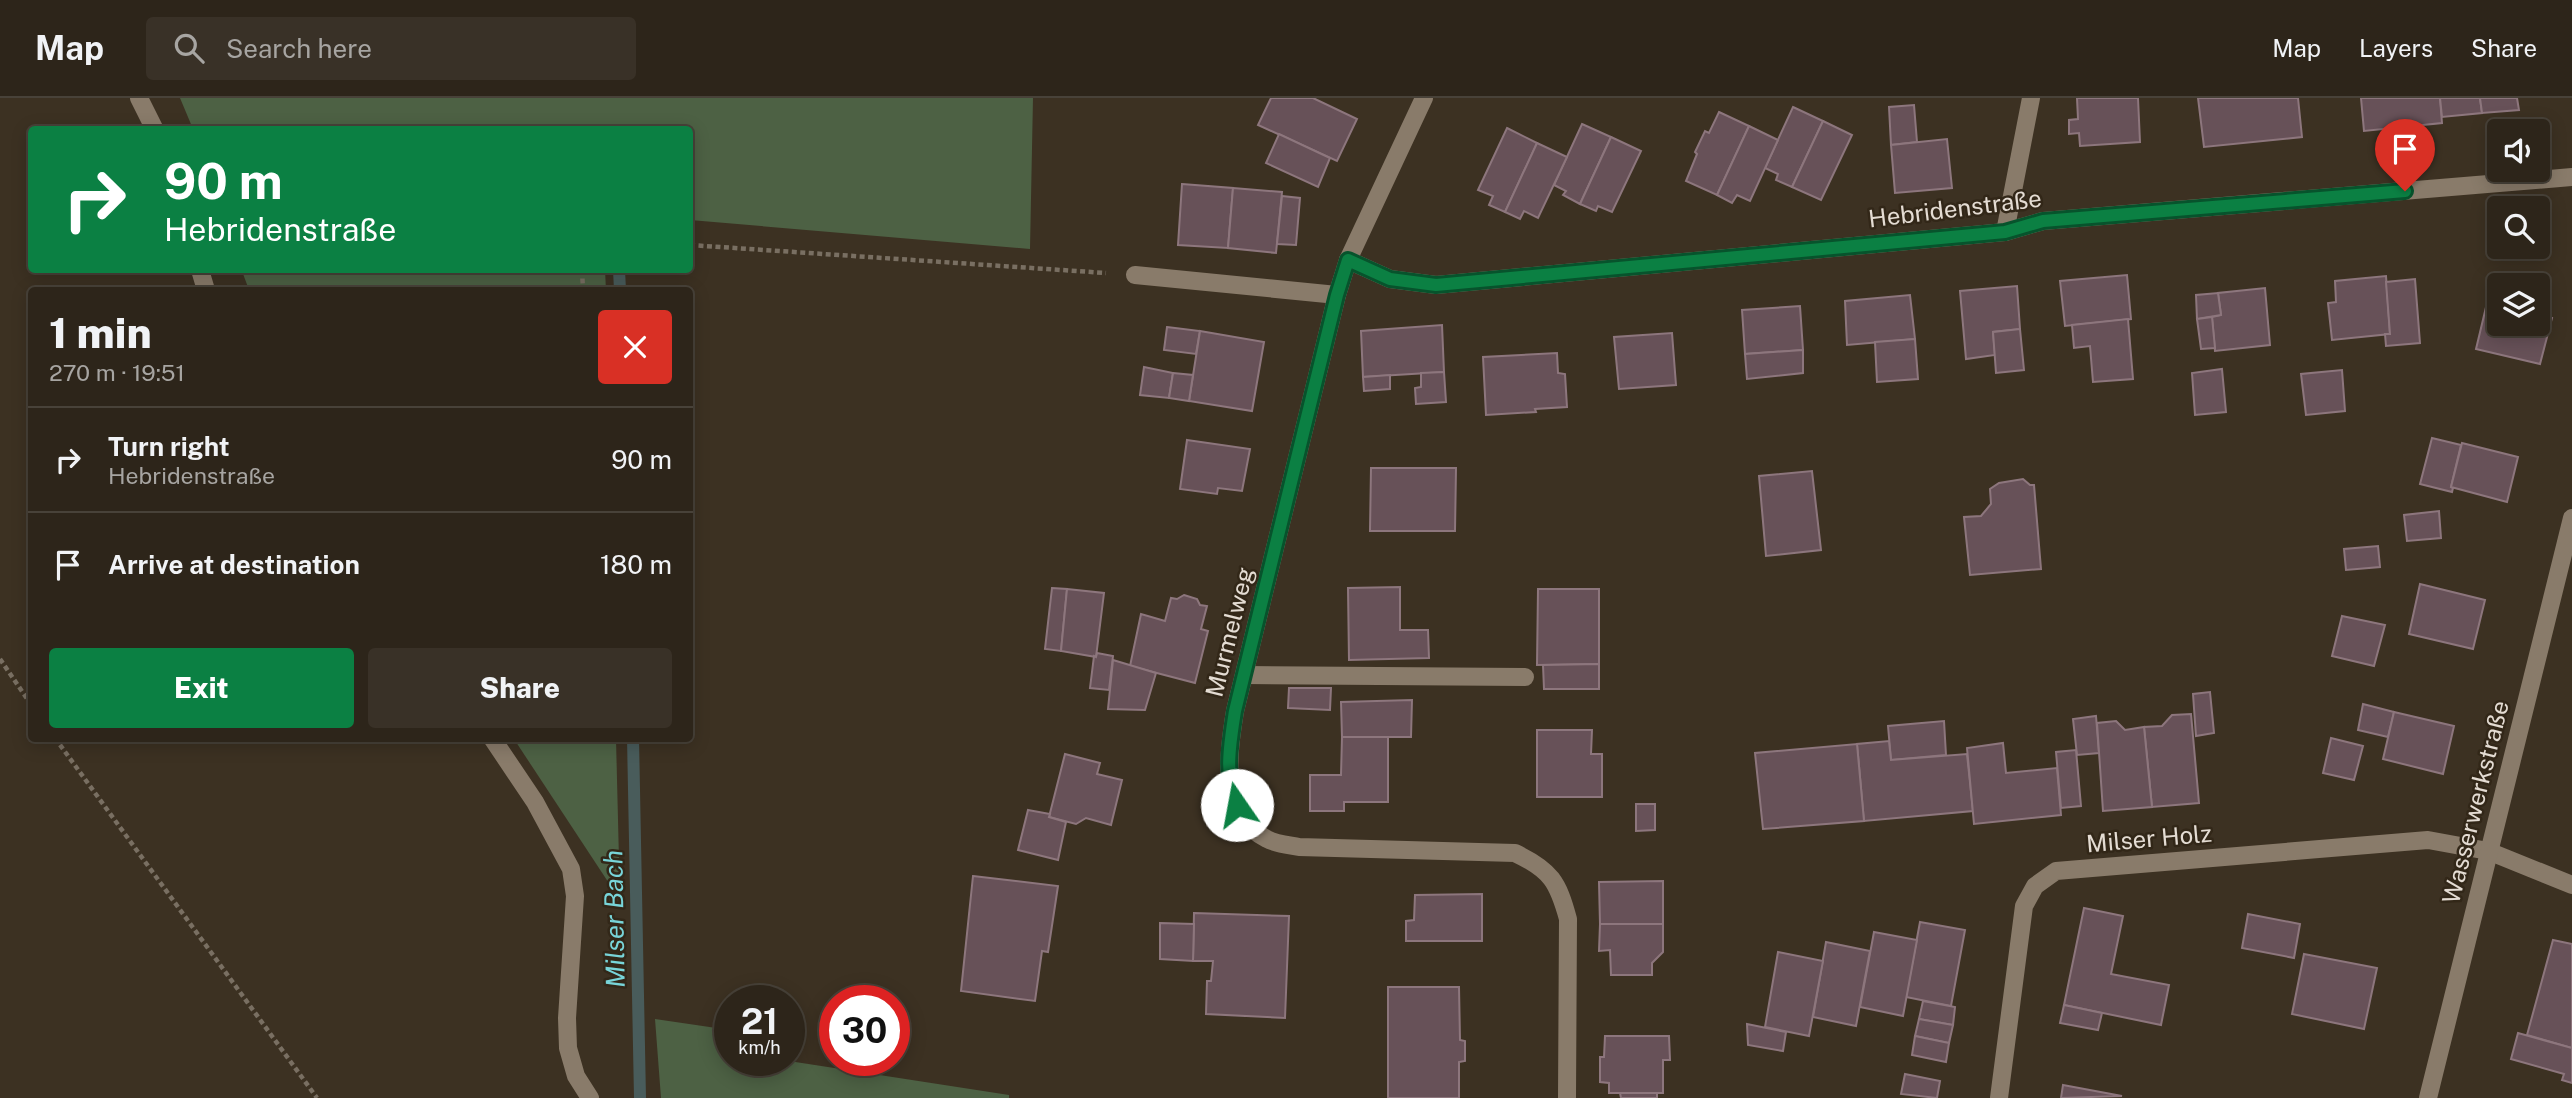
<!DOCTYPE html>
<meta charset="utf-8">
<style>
:root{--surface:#2d251a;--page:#393127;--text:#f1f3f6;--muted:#a7a5a2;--line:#484239;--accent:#0b8043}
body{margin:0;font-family:"Public Sans",sans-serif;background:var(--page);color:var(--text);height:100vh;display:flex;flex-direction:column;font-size:26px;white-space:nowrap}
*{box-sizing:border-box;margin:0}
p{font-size:23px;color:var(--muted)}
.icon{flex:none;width:38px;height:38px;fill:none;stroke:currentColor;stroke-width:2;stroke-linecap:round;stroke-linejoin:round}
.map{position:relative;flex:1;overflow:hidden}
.side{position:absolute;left:28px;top:189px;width:665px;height:455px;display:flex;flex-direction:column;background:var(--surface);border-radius:7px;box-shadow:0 4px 18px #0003,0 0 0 2px var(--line)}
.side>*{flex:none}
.banner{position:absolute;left:28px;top:28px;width:665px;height:147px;border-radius:7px;box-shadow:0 4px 18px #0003,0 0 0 2px var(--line);background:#0b8043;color:#fff;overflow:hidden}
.tools{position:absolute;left:2487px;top:21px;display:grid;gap:14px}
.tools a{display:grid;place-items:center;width:63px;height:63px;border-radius:7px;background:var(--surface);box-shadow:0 4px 18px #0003,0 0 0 2px var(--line);font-size:35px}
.speed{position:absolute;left:714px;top:887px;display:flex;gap:14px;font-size:35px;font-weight:700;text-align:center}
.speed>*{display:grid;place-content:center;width:91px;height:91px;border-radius:50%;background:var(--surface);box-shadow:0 4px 18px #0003,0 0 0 2px var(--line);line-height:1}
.speed small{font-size:18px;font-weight:400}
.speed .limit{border:10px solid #d22;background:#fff;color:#111}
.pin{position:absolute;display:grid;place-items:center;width:60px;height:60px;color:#fff;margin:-72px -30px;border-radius:50% 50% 50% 0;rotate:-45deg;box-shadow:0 0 7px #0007}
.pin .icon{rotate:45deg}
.me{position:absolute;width:77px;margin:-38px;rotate:348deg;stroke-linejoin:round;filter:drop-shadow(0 0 5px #0008)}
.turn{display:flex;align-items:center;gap:24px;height:147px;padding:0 21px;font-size:32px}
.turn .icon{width:91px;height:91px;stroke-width:2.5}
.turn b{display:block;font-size:49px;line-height:60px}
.round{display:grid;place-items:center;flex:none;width:74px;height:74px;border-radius:7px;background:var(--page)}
.headline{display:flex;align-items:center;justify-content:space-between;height:119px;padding:0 21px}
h1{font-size:42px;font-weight:800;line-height:52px}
.primary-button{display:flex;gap:14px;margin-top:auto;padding:14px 21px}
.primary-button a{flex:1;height:80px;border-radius:7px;background:var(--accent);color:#fff;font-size:28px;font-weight:800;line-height:80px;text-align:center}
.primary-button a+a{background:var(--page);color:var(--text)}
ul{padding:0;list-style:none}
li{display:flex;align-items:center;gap:21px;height:105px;padding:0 21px;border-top:2px solid var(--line)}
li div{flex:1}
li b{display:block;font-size:26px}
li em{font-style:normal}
header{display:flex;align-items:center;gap:42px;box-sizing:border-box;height:98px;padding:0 35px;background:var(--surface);border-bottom:2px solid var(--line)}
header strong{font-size:33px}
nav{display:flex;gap:38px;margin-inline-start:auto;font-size:24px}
.search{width:490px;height:63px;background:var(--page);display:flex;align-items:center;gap:18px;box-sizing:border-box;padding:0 24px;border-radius:7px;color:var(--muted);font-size:26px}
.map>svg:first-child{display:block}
</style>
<header>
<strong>Map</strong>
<div class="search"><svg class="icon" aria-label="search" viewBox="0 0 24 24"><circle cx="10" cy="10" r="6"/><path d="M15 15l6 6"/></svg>Search here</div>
<nav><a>Map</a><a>Layers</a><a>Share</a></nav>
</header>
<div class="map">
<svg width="2572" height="1000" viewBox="0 0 2572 1000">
<rect width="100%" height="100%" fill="#3c3122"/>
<g fill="#4d6144">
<polygon points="180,0 1033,0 1030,151 690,122 690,32 193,31"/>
<polygon points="270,172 605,172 606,192 249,192 242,173"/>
<polygon points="514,641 616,641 620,802"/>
<polygon points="655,921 730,932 730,962 789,963 1009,997 1009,1000 661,1000"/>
</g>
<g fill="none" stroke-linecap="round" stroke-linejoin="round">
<g stroke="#495c5b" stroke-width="12">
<polyline points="619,172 620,192"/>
<polyline points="633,640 640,1000"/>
</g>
</g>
<g fill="#675158" stroke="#8d767d" stroke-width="2">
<polygon points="1271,0 1313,0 1357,21 1337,63 1258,27"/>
<polygon points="2077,0 2138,0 2140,44 2080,48 2079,35 2069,36 2069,22 2078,21"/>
<polygon points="2198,0 2298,0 2302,39 2204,49"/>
<polygon points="2361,0 2440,0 2442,25 2364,33"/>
<polygon points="2440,0 2480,0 2482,15 2442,19"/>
<polygon points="2480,0 2517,0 2519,12 2482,15"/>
<polygon points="1914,7 1917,44 1891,47 1889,9"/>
<polygon points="1793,9 1823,23 1792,89 1776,82 1778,76 1765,70"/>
<polygon points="1719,14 1749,28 1717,97 1686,83 1697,56 1695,54 1705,33 1709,35"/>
<polygon points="1823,23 1852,37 1821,102 1792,89"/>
<polygon points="1582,26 1611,39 1580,106 1563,97 1566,93 1554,87"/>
<polygon points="1749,28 1778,42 1750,103 1737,97 1732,105 1717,97"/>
<polygon points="1507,30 1537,45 1505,114 1489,107 1493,98 1478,92"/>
<polygon points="1279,36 1330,60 1318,89 1266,65"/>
<polygon points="1611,39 1641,53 1612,114 1598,108 1596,113 1580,106"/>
<polygon points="1947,41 1952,90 1895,95 1891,47"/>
<polygon points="1537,45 1567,59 1538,120 1524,113 1520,121 1505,114"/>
<polygon points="1182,86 1233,90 1228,150 1178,147"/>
<polygon points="1233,90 1282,94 1276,155 1228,150"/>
<polygon points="1282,98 1300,100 1296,147 1277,146"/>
<polygon points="2127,177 2131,221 2065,228 2060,183"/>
<polygon points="2386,178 2390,236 2332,242 2328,205 2336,204 2335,183"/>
<polygon points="2415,181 2420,245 2386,248 2385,236 2390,236 2386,184"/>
<polygon points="2017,188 2020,231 1993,234 1995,257 1966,261 1960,193"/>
<polygon points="2265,190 2270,247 2215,253 2212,219 2221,217 2218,195"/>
<polygon points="2218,195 2221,217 2197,221 2196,197"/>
<polygon points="1910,197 1915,241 1847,247 1845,203"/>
<polygon points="2487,205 2499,207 2499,226 2538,226 2538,216 2552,220 2540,266 2476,251"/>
<polygon points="1800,208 1803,252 1745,256 1742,212"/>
<polygon points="2212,219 2215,250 2201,251 2197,221"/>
<polygon points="2128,221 2133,281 2093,284 2090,248 2074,250 2072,227"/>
<polygon points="1442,227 1444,274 1363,279 1361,233"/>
<polygon points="1167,229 1200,233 1196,256 1164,252"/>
<polygon points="2020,231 2024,272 1996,275 1993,234"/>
<polygon points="1200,233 1264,244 1252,313 1189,303"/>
<polygon points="1672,235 1676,287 1619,291 1614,239"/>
<polygon points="1915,241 1918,281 1877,284 1875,244"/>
<polygon points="1803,252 1803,275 1747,281 1745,256"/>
<polygon points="1557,255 1558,275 1565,276 1567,309 1535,311 1536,314 1486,317 1483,259"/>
<polygon points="1144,269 1173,275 1169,300 1140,297"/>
<polygon points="2222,271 2226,314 2195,317 2192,275"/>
<polygon points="2342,272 2345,313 2306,317 2301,276"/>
<polygon points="1444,274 1446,304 1416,306 1415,290 1421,289 1421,275"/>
<polygon points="1173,275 1193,277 1189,303 1169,300"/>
<polygon points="1390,277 1390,291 1364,293 1363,279"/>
<polygon points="2432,340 2461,347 2451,389 2453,390 2452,394 2420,386"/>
<polygon points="1187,342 1250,351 1242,393 1218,390 1217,396 1180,391"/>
<polygon points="2462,345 2518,359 2507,404 2451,389"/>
<polygon points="1371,370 1456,370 1455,433 1370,433"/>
<polygon points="1812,373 1821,452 1766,458 1759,378"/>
<polygon points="2023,381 2030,387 2034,387 2041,471 1970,477 1964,419 1981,418 1991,406 1990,391 1999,385"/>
<polygon points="2439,413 2441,440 2407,443 2404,417"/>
<polygon points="2378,448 2380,469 2346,472 2344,451"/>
<polygon points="2420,486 2485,502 2473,551 2409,536"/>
<polygon points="1400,489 1400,532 1428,532 1429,560 1349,562 1348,490"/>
<polygon points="1052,490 1067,491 1061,553 1045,551"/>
<polygon points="1067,491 1104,495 1096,559 1061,553"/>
<polygon points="1538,491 1599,491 1599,566 1537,567"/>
<polygon points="1184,497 1197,501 1200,507 1207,508 1201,531 1208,533 1195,585 1130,568 1141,516 1165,523 1171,500 1177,501"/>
<polygon points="2342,518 2385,527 2374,568 2332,558"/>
<polygon points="1097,555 1113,558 1109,592 1090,590 1094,558 1096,559"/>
<polygon points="1113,562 1156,575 1145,612 1108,611"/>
<polygon points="1599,566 1599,591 1544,591 1543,567"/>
<polygon points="1289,590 1331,590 1330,612 1288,610"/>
<polygon points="2210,594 2214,635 2196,638 2193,596"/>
<polygon points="1412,602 1411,639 1342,639 1341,604"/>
<polygon points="2363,606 2394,614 2388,639 2358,632"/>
<polygon points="2394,614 2454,628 2443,676 2383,661"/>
<polygon points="2191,616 2199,705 2152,709 2144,629 2162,628 2172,617"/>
<polygon points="2096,618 2099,655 2077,657 2073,621"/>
<polygon points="1944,623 1946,657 1891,662 1888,628"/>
<polygon points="2116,623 2125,632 2144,629 2152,709 2103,713 2097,625"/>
<polygon points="1537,632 1592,632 1591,656 1602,656 1602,699 1537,699"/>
<polygon points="1342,639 1388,639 1388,704 1344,704 1344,713 1310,713 1310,677 1341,677"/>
<polygon points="2331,640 2363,648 2354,682 2323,675"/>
<polygon points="1889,643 1891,662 1967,656 1973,713 1864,723 1857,646"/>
<polygon points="2003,645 2006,675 2057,670 2061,717 1974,726 1967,650"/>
<polygon points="1857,646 1864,723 1763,731 1755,655"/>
<polygon points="2076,652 2081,708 2061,710 2056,654"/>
<polygon points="1065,656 1100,665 1097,676 1122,682 1111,727 1086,720 1076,726 1049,719"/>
<polygon points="1636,706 1655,706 1655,732 1636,733"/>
<polygon points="1028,712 1050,716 1049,719 1066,724 1058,762 1018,752"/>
<polygon points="973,778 1058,788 1048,854 1042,853 1035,903 961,893"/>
<polygon points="1663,783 1663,826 1600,826 1599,784"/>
<polygon points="1482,796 1482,843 1406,843 1406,823 1414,822 1415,797"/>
<polygon points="2084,810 2123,818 2111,876 2169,887 2161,927 2064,907"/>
<polygon points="1194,815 1289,818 1285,920 1206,916 1207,883 1211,883 1213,863 1193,863"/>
<polygon points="2248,816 2300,826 2294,860 2242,850"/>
<polygon points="1920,824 1965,832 1951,908 1906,899"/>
<polygon points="1160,825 1194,826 1193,863 1160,861"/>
<polygon points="1600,826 1663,826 1663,854 1652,865 1652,877 1611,877 1610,852 1599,853"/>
<polygon points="1874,834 1917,842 1903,918 1860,909"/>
<polygon points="2553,842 2572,846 2572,950 2527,937"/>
<polygon points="1826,844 1870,853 1856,928 1813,919"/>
<polygon points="1778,854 1823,863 1809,938 1765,929"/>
<polygon points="2304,856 2377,870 2364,931 2292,916"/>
<polygon points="1388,889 1459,889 1460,942 1465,943 1465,963 1459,964 1459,1000 1388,1000"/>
<polygon points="1923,903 1955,909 1953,927 1919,921"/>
<polygon points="2064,907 2102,915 2098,932 2060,925"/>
<polygon points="1919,921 1953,927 1949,945 1915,938"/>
<polygon points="1747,926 1786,934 1783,953 1748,947"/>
<polygon points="2518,935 2572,950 2572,985 2562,982 2564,976 2511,961"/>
<polygon points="1605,938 1669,938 1670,962 1663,962 1663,995 1609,995 1609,985 1600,984 1600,959 1604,959"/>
<polygon points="1915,938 1949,945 1946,964 1912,957"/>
<polygon points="1905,976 1940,983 1937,1000 1901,996"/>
<polygon points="2063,987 2122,998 2061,1000"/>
<polygon points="1620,995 1657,995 1657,1000 1621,1000"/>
</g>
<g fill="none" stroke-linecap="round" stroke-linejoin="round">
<g stroke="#796f62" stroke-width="4.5" stroke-dasharray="5 3.5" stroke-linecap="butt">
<polyline points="690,147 1106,175"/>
<polyline points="582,172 583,192"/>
<polyline points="0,561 32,608"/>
<polyline points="55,640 317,1000"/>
</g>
<g stroke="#897b6a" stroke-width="18">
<polyline points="139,0 155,32"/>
<path d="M1424,0L1348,162L1337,197L1235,613C1228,657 1219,717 1267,741C1276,746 1289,747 1299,749L1515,755C1551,772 1558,784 1568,821L1567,1000"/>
<polyline points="2005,134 2031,0"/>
<polyline points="1348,162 1390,181 1436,187 2005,134 2043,123 2572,79"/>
<polyline points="200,172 206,192"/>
<polyline points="1135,177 1337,197"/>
<polyline points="1244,577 1525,579"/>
<polyline points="492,640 535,704 571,771 575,798 567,920 568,950 576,978 590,1000"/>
<polyline points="1999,1000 2024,808 2035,788 2056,773 2428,742 2488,753 2572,787"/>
<polyline points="2428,1000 2572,420"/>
</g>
</g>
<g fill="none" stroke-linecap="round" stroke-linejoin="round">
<g stroke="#07532c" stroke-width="18">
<path id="route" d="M1237,707C1224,678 1230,645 1235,613L1337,197L1348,162L1390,181L1436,187L2005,134L2043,123L2405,93"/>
</g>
<use href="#route" stroke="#0b8043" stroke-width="12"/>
</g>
<g text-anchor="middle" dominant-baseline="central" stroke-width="5" stroke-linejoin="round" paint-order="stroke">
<g font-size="24" fill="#e4dcd3" stroke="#322718">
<text transform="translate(1955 110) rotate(-7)">Hebridenstraße</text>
<text transform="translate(1229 534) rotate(-76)">Murmelweg</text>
<text transform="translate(2475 704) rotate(-76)">Wasserwerkstraße</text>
<text transform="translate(2149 740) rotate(-5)">Milser Holz</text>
</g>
<g font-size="26" font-style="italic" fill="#78d5d9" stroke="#322718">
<text transform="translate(614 821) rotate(-91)">Milser Bach</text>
</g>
</g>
</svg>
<div class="tools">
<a><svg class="icon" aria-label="sound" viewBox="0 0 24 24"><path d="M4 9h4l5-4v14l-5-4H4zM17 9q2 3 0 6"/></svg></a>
<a><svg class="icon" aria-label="search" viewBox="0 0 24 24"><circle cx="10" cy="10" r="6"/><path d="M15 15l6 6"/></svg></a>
<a><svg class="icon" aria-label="layers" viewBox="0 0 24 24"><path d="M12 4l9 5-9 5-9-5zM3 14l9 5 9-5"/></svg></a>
</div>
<div class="speed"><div>21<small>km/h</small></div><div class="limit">30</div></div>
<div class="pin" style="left:2405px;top:93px;background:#d93025"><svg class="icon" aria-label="arrive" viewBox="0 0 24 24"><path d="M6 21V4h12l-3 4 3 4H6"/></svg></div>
<svg class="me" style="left:1237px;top:707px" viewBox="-20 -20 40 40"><circle r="19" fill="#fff"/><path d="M0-13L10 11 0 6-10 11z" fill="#0b8043"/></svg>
<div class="banner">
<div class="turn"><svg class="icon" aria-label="right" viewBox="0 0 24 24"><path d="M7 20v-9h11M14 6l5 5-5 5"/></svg><div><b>90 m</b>Hebridenstraße</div></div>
</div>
<section class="side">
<div class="headline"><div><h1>1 min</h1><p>270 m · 19:51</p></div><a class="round" style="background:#d93025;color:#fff"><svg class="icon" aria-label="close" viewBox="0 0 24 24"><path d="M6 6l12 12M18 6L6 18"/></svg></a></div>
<ul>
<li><svg class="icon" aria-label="right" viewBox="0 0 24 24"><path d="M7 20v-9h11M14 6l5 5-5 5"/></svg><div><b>Turn right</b><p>Hebridenstraße</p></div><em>90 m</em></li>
<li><svg class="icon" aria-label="arrive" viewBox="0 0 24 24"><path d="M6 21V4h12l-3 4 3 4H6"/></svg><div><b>Arrive at destination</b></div><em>180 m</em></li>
</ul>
<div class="primary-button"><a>Exit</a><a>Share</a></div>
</section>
</div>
